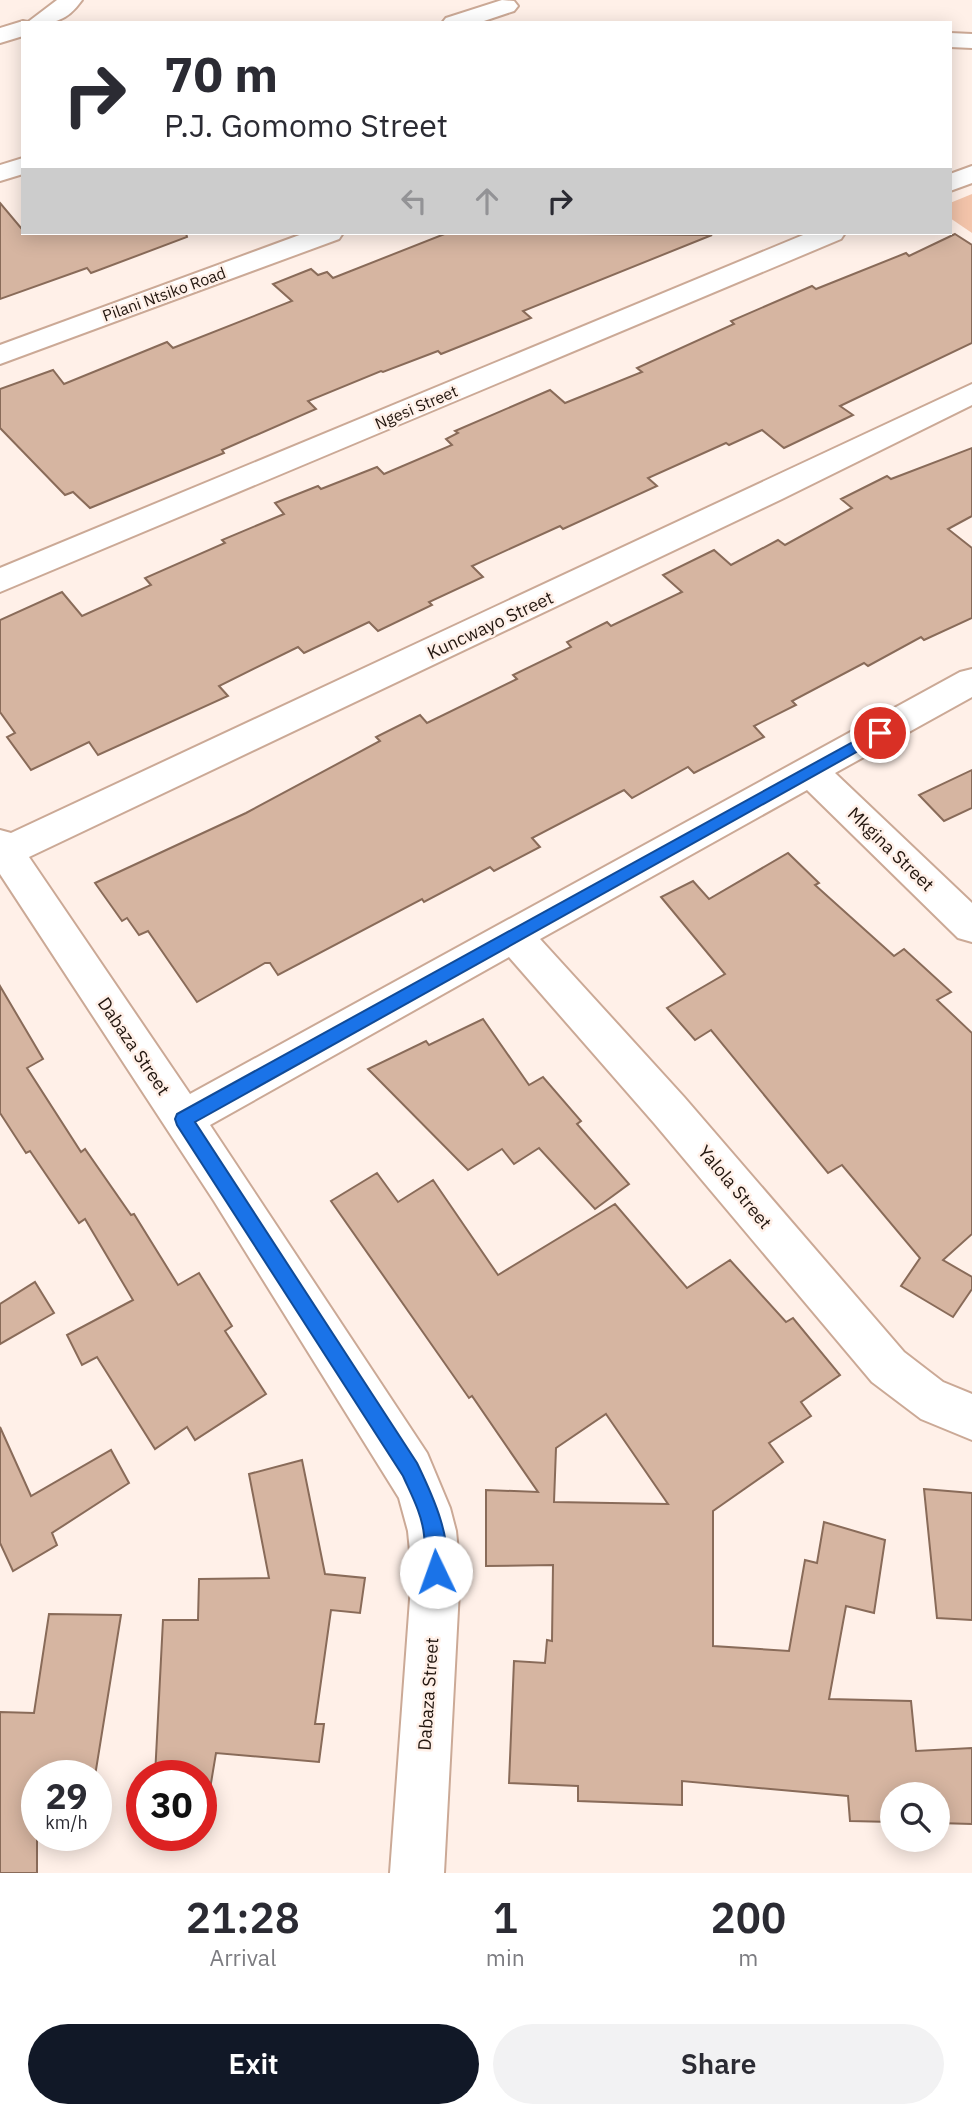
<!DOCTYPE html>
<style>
:root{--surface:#fff;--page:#f2f2f3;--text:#2b2b33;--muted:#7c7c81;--accent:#111827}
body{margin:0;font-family:"IBM Plex Sans",sans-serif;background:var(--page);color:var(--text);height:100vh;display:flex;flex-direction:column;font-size:26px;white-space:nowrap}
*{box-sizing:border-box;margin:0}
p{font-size:23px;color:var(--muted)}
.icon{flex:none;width:38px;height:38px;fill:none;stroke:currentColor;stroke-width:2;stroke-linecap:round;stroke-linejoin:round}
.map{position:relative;height:1873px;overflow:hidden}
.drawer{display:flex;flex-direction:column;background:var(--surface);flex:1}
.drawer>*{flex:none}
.guide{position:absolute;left:21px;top:21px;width:931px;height:214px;border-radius:0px;box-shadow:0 4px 18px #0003;background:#fff;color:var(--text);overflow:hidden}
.controls{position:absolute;left:880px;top:1782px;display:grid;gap:14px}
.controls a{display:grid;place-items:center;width:70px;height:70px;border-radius:50%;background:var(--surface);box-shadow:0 4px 18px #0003;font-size:35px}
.speed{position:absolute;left:21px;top:1760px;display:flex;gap:14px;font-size:35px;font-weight:700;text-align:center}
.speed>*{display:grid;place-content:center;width:91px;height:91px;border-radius:50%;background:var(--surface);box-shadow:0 4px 18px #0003;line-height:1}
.speed small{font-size:18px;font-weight:400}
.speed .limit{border:10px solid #d22;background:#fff;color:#111}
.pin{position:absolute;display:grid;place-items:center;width:60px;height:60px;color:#fff;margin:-30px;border:4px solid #fff;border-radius:50%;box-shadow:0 2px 7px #0007}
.me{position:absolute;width:77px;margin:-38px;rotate:357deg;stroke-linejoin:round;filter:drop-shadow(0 0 5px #0008)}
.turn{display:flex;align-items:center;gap:24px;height:147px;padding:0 28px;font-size:32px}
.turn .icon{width:91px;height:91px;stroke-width:2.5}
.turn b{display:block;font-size:49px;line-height:60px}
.lanes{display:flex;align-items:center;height:66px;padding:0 28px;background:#0003;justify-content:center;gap:35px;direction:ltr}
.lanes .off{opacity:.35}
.eta{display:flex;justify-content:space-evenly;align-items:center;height:119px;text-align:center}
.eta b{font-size:42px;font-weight:600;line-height:49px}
.action{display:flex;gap:14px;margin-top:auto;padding:14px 28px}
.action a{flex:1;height:80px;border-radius:42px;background:var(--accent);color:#fff;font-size:28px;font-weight:600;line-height:80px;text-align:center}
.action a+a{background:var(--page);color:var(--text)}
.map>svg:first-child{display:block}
</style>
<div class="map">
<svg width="972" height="1873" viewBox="0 0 972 1873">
<rect width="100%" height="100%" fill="#fff0e8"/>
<polygon fill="#f3c4aa" points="972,194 972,233 950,218 950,203"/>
<g fill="#d6b5a1" stroke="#896b59" stroke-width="2" fill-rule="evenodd">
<polygon points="0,203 26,234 186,233 187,237 91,273 87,268 0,299"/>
<polygon points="447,233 712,235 523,311 531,318 441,354 438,351 383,372 381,371 308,401 316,409 222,450 224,453 90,508 73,492 65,495 0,428 0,389 53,370 64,384 167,342 173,348 292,301 273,284 311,269 318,275 327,272 333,278"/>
<polygon points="955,234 972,245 972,343 840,406 853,415 784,448 762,430 729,445 726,443 648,478 657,486 563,529 560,526 472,566 483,577 429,602 432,605 378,631 369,622 304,653 298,647 219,686 228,696 98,755 89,742 31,770 7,737 15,733 0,712 0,620 62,592 82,616 151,585 145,578 225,543 222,540 284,514 275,503 318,486 321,489 377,467 384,474 452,445 446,439 458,433 455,431 550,390 565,403 642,372 637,368 734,324 731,321 812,286 816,289 906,253 909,256"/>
<polygon points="972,448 972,516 948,529 972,548 972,618 924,640 921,637 868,666 864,663 792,701 796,705 754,726 764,737 694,773 688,767 632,798 624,790 532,838 540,847 494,871 490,867 424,902 422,899 278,975 270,963 265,963 197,1002 148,931 139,935 127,918 122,921 95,883 246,813 380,741 376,737 420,715 427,723 517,679 513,675 571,647 567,642 607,622 611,626 682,592 663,575 714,550 731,565 778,540 785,545 852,508 841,499 887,476 891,479"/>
<polygon points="972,770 972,808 944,821 919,795"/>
<polygon points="788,853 819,883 815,885 894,956 904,949 951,992 937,1000 972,1033 972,1234 943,1260 972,1277 972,1289 953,1317 901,1286 920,1258 842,1165 828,1173 711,1030 695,1040 667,1008 725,974 661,897 693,881 709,899"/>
<polygon points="0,986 43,1059 27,1068 81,1152 85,1149 131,1215 134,1214 178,1285 199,1273 232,1326 225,1331 266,1394 195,1440 187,1427 155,1449 97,1357 82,1365 67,1335 133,1300 85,1219 79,1223 30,1151 26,1153 0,1113"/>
<polygon points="483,1019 529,1085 543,1077 581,1121 577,1124 629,1184 595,1209 539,1148 514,1164 502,1149 468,1170 368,1069 426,1041 429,1045"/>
<path d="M377,1173L398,1202L433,1180L498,1275L615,1204L687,1288L730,1260L786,1322L793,1318L840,1375L801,1402L811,1416L769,1443L783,1462L713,1511V1646L789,1651L805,1560L817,1563L824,1522L885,1540L874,1613L846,1606L829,1699L911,1701L916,1751L972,1748V1824L938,1823V1794H892V1822L850,1821L848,1796L682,1781V1805L578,1801V1786L509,1783L514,1661L545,1663L547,1640L552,1641L553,1565L486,1566V1490L538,1492L472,1396L469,1398L331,1201ZM606,1414L668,1504L554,1502L556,1448Z"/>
<polygon points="35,1282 54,1313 0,1344 0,1304"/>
<polygon points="0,1427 31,1496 111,1450 129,1483 52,1533 57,1545 13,1571 0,1543"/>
<polygon points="302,1460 325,1574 365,1578 360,1613 331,1610 315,1724 324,1724 319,1762 216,1753 204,1825 201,1825 201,1776 155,1776 163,1620 198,1620 199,1579 269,1578 249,1474"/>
<polygon points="924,1489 972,1493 972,1620 937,1618"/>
<polygon points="49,1614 121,1615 95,1776 37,1776 37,1873 0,1873 0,1712 34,1713"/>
</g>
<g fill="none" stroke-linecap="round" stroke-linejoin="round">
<g stroke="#cba996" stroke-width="4">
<g id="minor">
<path d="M57,0H82C64,25 51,23 23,23V36L0,43V28L23,21L28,22Z"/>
<polygon points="502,0 514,1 518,6 514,11 478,23 442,23 446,18"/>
<polygon points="950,33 972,34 972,48 950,47"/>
<polygon points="23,158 23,174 0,181 0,165"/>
<polygon points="972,166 972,183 950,191 950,174"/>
<polygon points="305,233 343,233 339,239 0,364 0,345"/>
<polygon points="808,233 845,233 841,239 0,592 0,568"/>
<polygon points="972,384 972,405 782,499 29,857 190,1094 960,672 972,669 972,697 835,773 972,903 972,942 958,938 807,790 540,939 684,1097 904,1352 943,1382 972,1394 972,1440 921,1419 872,1382 654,1123 509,957 210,1125 427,1453 450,1508 456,1531 460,1572 444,1873 390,1873 412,1572 408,1531 399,1498 214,1201 0,874 0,830 11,833"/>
</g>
</g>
<use href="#minor" fill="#fff" fill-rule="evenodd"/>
</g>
<path fill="#1a73e8" stroke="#114b97" stroke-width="2" d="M880,727L885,729L888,733L885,736L195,1122L417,1463C431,1492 457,1546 443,1579L436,1582L429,1579C423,1565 426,1549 424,1535C422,1514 411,1494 403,1476L177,1125L175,1119L177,1114Z"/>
<g text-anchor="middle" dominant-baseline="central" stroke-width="5" stroke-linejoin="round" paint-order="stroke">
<g font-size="16" fill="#22160f" stroke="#fff0e8">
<text transform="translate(164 294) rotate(-20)">Pilani Ntsiko Road</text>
<text transform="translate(416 407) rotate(-23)">Ngesi Street</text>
</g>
<g font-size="18" fill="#22160f" stroke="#fff0e8">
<text transform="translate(490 625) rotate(-25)">Kuncwayo Street</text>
<text transform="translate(891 849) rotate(44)">Mkgina Street</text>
<text transform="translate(134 1046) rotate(56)">Dabaza Street</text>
<text transform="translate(735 1187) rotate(50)">Yalola Street</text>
<text transform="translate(428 1694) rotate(-86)">Dabaza Street</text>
</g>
</g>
</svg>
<div class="controls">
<a><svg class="icon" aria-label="search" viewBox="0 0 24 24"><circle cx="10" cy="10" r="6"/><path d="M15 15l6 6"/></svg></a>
</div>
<div class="speed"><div>29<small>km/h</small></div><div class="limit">30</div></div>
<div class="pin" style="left:880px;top:733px;background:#d93025"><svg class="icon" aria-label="arrive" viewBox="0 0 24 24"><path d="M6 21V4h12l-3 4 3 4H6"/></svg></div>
<svg class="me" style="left:436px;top:1572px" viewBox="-20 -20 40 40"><circle r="19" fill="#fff"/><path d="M0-13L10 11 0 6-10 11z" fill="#1a73e8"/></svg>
<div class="guide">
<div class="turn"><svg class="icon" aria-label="right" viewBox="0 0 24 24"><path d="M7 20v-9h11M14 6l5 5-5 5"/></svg><div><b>70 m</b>P.J. Gomomo Street</div></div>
<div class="lanes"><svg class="icon off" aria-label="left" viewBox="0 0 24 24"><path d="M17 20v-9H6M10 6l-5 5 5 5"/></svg><svg class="icon off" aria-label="ahead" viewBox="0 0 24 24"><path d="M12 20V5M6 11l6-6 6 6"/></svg><svg class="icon" aria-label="right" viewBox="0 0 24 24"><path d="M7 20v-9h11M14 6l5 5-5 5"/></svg></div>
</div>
</div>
<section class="drawer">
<div class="eta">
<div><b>21:28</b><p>Arrival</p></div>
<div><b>1</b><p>min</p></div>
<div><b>200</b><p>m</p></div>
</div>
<div class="action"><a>Exit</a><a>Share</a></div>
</section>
